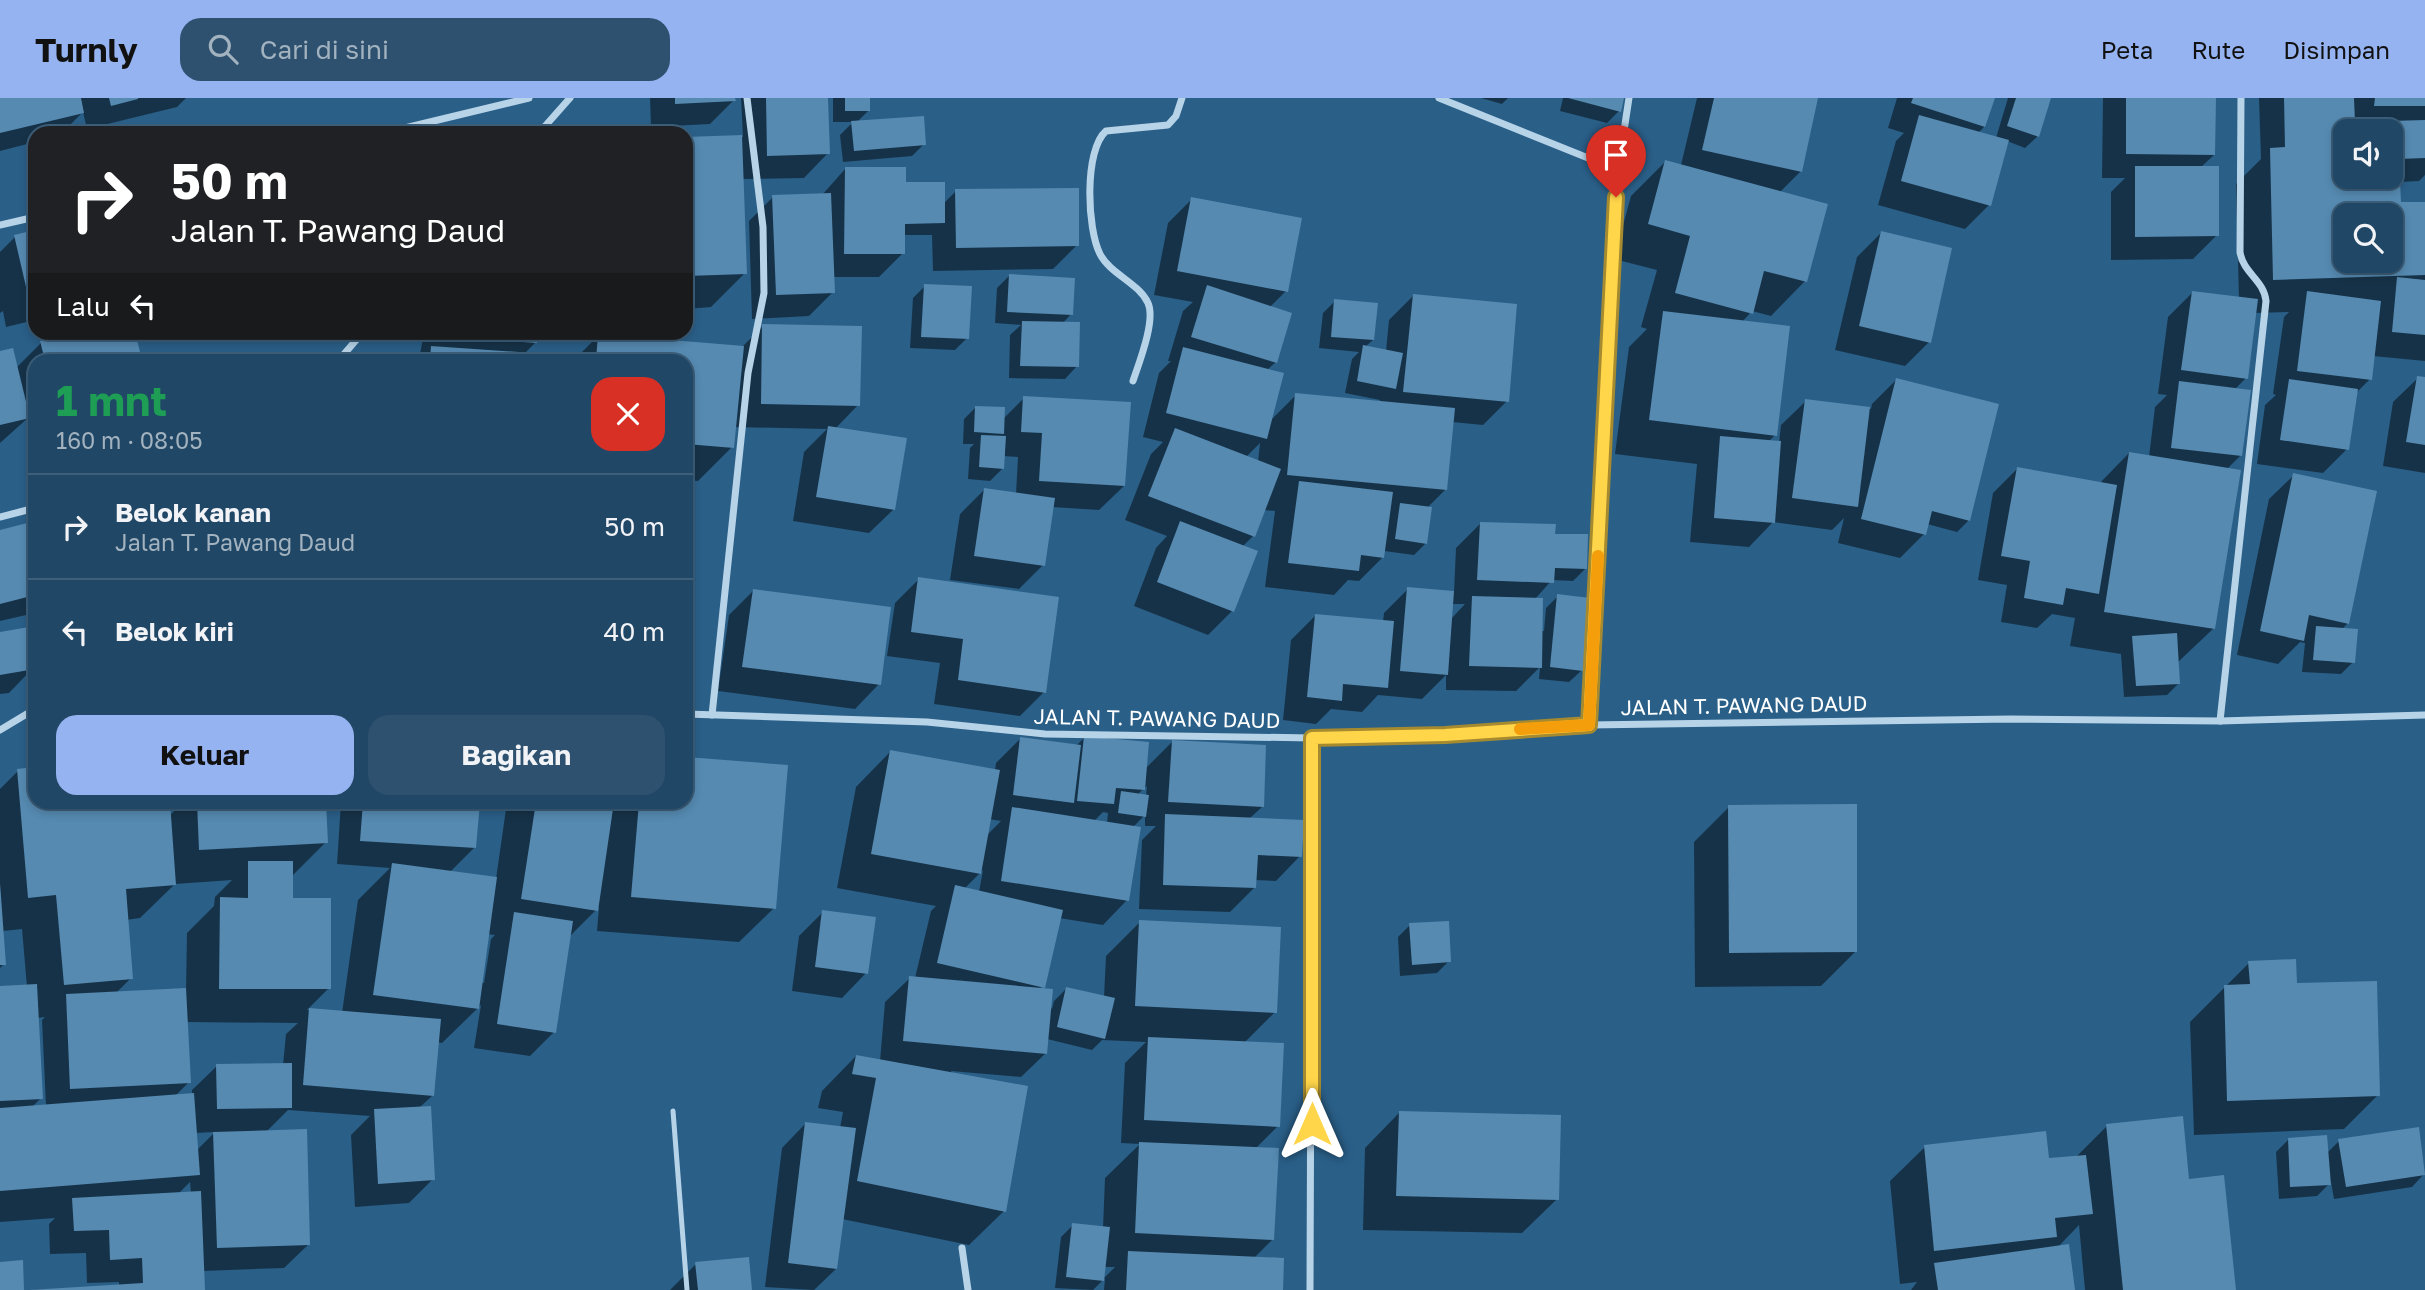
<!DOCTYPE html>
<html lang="id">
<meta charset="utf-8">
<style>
:root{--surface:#204766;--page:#2d516f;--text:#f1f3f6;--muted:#a2b2bf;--line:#3d5f7a;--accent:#95b2f1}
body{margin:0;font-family:"Golos Text",sans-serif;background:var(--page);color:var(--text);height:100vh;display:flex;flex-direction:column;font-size:26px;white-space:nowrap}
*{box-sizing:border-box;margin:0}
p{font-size:23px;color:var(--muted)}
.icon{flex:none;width:38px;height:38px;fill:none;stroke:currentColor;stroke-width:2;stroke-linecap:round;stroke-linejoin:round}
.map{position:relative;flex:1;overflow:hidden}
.drawer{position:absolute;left:28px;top:256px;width:665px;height:455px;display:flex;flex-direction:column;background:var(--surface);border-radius:21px;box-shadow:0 4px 10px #0003,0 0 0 2px var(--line)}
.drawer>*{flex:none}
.hud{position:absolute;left:28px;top:28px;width:665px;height:214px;border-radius:21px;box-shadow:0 4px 10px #0003,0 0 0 2px var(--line);background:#202124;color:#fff;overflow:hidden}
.controls{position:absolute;left:2333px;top:21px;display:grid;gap:14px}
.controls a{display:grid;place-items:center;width:70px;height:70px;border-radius:14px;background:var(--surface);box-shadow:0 4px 10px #0003,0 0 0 2px var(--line);font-size:35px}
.pin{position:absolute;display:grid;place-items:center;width:60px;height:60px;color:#fff;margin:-72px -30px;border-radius:50% 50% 50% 0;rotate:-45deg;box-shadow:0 0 7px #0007}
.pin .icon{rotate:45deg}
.me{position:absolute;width:77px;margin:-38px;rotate:0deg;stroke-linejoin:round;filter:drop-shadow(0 0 5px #0008)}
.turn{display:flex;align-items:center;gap:24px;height:147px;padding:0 28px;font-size:32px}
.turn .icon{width:91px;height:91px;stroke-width:2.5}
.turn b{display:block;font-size:49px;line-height:60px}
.then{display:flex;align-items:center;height:66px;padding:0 28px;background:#0003;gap:14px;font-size:26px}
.round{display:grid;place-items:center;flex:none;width:74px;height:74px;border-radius:21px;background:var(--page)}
.headline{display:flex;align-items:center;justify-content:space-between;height:119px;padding:0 28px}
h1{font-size:42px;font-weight:700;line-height:52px;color:#1e9e55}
.button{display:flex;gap:14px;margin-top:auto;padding:14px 28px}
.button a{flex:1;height:80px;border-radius:21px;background:var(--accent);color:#111;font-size:28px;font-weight:700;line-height:80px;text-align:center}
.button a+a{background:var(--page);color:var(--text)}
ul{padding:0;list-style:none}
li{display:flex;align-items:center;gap:21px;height:105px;padding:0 28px;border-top:2px solid var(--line)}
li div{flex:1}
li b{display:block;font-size:26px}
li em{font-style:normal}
header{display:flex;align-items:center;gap:42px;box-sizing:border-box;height:98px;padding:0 35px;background:var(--accent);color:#111}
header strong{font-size:33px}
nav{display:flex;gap:38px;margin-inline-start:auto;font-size:24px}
.search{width:490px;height:63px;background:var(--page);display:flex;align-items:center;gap:18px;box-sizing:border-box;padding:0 24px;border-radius:21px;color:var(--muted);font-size:26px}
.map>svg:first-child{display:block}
</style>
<header>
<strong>Turnly</strong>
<div class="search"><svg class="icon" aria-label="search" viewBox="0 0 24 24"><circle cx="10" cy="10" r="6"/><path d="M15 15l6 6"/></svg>Cari di sini</div>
<nav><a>Peta</a><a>Rute</a><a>Disimpan</a></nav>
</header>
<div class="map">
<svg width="2425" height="1192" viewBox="0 0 2425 1192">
<rect width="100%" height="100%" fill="#2a5f88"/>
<g fill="#0007" fill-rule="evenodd">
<polygon points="0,0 186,0 177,9 87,31 83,14 62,35 35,35 35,44 0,53"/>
<polygon points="650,0 734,0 734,2 710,26 651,29"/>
<polygon points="741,0 826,0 828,55 804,80 742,81 745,175 711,209 686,211 686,41 743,39"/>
<polygon points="833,0 868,0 869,12 856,25 924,46 912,58 843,64 840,37 853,24 833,24"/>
<polygon points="1481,0 1508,0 1502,6"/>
<polygon points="1563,0 1623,0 1619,13 1607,25 1560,13"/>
<polygon points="1697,0 1816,0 1801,73 1780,94 1805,183 1771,218 1752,213 1742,224 1775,337 1768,344 1779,345 1781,327 1806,303 1871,311 1872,306 1896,282 1969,422 1957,434 1927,426 1924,436 1900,460 1838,445 1844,420 1832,432 1773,424 1749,449 1690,444 1697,366 1615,356 1629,249 1647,231 1641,229 1657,172 1614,161 1631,98 1666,63 1681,67"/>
<polygon points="1897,0 1993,0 1984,29 1978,35 1996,40 2008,0 2049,0 2038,38 2025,50 2007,43 1989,107 1965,131 1878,107 1896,43 1904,35 1888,30"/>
<polygon points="2103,0 2214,0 2214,57 2200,70 2217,137 2193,161 2111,162 2111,94 2125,80 2102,80"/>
<path d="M2259,0H2425V77L2419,83L2398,84L2399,106L2425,105V263L2373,258L2370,281L2355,296L2347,351L2323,375L2257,366L2265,307L2276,297L2273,296L2284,219L2289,214L2254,215L2246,280L2234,292L2241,357L2227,371L2214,530L2177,565L2179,585L2167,597L2124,599L2121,556L2070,548L2075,520L2052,516L2037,530L2001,524L2007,487L1978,482L1993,395L2017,371L2099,386L2129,355L2149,359L2155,309L2167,297L2158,296L2168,219L2192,195L2239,201L2236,86L2261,61ZM2345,33H2390V79H2345ZM2345,117H2390V163H2345Z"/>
<polygon points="846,70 904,89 943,106 956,93 1077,147 1053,171 933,173 932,137 904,137 903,155 879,179 833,179 833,194 809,218 752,221 749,123 773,99 822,97"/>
<path d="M1192,101L1286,193L1270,209L1276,264L1267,272L1270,323L1296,297L1380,304V302L1345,295L1352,261L1359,254L1319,250L1323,215L1335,203L1373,242L1365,249L1386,253L1389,222L1413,198L1507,303L1483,327L1452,324L1445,392L1427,410L1426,445L1414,457L1384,453L1383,459L1359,483L1348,482L1334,497L1265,489L1275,413L1263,412L1253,438L1242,449L1232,513L1208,537L1134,508L1156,450L1167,438L1125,422L1151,356L1163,344L1143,339L1159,275L1171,263H1168L1183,213L1193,204L1154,197L1168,125ZM1260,345L1258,364L1246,359Z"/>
<polygon points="35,134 35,222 6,229 3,213 0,215 0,154 15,139"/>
<polygon points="1881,135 1929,244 1905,268 1835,252 1857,159"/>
<polygon points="1010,177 1071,216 1062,226 1077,268 1065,281 1009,280 1010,237 1021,227 995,225 997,190"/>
<polygon points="925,188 967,240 955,252 910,250 913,200"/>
<polygon points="763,228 858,307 835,331 894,411 869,435 793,423 804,354 827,331 734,329 732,349 698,383 686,382 686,262 574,262 599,237 741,250"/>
<polygon points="133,234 140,262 35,262 35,336 29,319 0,345 0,255 16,270 41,245"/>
<polygon points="424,234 536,234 535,245 518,262 419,262"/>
<polygon points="2418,280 2425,281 2425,375 2383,368 2393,304"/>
<polygon points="1024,300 1124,388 1099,412 1052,409 1043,467 1019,491 950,482 960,416 984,392 1016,396 1018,359 1003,358 1002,371 990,383 968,381 970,350 974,346 963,346 964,321 976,309 1003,321"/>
<polygon points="2294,377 2348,525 2341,532 2353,564 2341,576 2302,574 2305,545 2300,544 2278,566 2237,557 2269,401"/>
<polygon points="35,425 35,515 0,523 0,434"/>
<path d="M1480,426L1554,438L1585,471L1573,483L1552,482L1535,501L1541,533H1544L1546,510L1558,498L1582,572L1569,584L1539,581L1540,569L1516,593L1446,592V577L1422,601L1378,597L1362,614L1331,611L1316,626L1283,622L1291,542L1315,518L1383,524L1384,515L1408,491L1454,494L1456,450ZM1452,506H1465L1451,521Z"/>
<polygon points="919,481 1044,594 1020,618 934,606 940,565 887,558 895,505"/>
<polygon points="753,493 879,586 855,611 718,593 729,517"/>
<polygon points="0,536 33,570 9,595 0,596"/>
<path d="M1084,640L1145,671L1172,644L1262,709L1249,721L1300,758L1276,783L1255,782L1254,790L1230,814L1139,811L1142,742L1156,728H1145V717L1133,729L1127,802L1103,827L1059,820L1040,892L1052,911L1054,903L1066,891L1104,899L1106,858L1140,824L1275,914L1244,945L1278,1028L1255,1051L1273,1141L1254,1160L1281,1192H1104L1105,1180L1093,1192L1055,1190L1061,1139L1073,1127L1103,1130L1105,1080L1140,1046L1121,1045L1125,965L1146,944L1102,942L1092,952L1047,941L1046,955L1021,979L951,973L1004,1113L969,1147L842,1121L836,1171L814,1192L765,1189L782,1050L806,1025L840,1030L843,1014L818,1010L822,993L856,958L880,963L885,904L910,880H915L931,813L936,808L837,790L856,689L890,654L995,673L996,665L1020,641L1076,648ZM1147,688L1146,698L1138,697L1140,694ZM1103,714L1108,715L1107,725L1094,723ZM989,721L1001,723L987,737ZM983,772L979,794L964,791ZM1104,1169H1115L1102,1182Z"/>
<path d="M686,661L774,810L739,844L597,833L599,809L568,840L554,934L530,958L474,950L481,907L442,945L437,944L433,997L419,1010L433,1081L409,1105L355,1109L351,1037L370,1018L288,1012L266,1034L309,1146L284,1170L203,1173L204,1192H32L119,1188V1184L87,1185L86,1155L50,1156L49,1126L55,1120L0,1124V890L27,889L22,831L3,833L4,866L0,870V691L18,673L35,671V704H168L169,718L184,704H324L326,744L291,779V801L329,890L307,912L342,915L358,802L390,770L337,766L341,704H478L475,749L449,775L496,781L507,704H686ZM232,782L215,799L214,808L187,835L186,892L116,895L131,880L126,822L140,820L175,786ZM487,836L495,837L491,841L484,885L481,884ZM45,919L42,922L46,1008L31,1010L41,1000L37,920ZM186,924L298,925L286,936L283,967L217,968L192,992V997L175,998L189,984ZM215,1034L196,1053L195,1035ZM190,1084L191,1095L178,1096Z"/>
<polygon points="1729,709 1856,853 1821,888 1695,889 1694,744"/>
<polygon points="823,814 866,875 842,900 792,893 799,838"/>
<polygon points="1410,827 1449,863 1437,875 1400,878 1398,839"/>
<polygon points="2249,865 2295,887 2378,997 2344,1031 2194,1037 2190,924"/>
<polygon points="1399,1015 1557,1101 1522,1135 1363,1132 1365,1050"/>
<polygon points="2107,1028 2188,1083 2234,1192 2085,1192 2079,1127 2057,1150 2073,1192 1911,1192 1917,1184 1900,1186 1890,1083 1925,1049 2047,1062 2076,1059"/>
<polygon points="2288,1042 2327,1055 2339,1043 2424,1076 2412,1089 2334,1101 2331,1084 2317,1098 2279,1101 2276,1054"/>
<polygon points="696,1166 750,1192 670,1192"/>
</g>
<g fill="#568ab1" fill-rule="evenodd">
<polygon points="0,0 81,0 84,15 0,35"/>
<polygon points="109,0 138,0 138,1 111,8"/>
<polygon points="675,0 735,0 736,3 675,6"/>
<polygon points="766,0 828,0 830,56 767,58"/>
<rect x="845" y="0" width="25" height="13"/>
<polygon points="1568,0 1624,0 1621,14"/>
<polygon points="1714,0 1818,0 1802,74 1702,52"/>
<polygon points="1913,0 1995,0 1985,29 1911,5"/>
<polygon points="2016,0 2051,0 2039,39 2007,28"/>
<polygon points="2126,0 2216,0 2215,57 2126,56"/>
<path d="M2284,0H2354L2355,24L2425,22V60L2399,61L2401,104H2425V177L2273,182L2270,50L2285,49ZM2345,33H2390V79H2345ZM2345,117H2390V163H2345Z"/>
<polygon points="2375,0 2425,0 2425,8 2374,8"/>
<polygon points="1919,17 2009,42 1991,108 1901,83"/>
<polygon points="924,18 926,47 854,53 851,23"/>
<polygon points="742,37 747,176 686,178 686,39"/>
<polygon points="1665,62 1828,106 1807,184 1764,173 1753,216 1675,195 1690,138 1648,126"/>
<polygon points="2135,68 2219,68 2219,138 2135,139"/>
<polygon points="845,69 906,69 906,84 945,84 945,125 905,126 905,156 844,156"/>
<polygon points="1079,90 1079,148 956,150 955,91"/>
<polygon points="831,95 835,195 776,197 772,97"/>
<polygon points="1191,99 1302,120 1288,194 1177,173"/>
<polygon points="35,132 35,205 30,206 14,137"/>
<polygon points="1881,133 1952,150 1931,245 1859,228"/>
<polygon points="1009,176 1075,180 1073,217 1007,214"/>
<polygon points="2397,179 2425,182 2425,237 2392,234"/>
<polygon points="924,186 972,188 969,241 921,239"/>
<polygon points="1207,187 1292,215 1277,265 1191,239"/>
<polygon points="2192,193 2258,201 2248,281 2181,272"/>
<polygon points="2307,193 2381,203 2372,282 2297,273"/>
<polygon points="1413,196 1517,206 1509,304 1403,294"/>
<polygon points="1334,201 1378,205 1374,242 1331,239"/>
<polygon points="1663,213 1790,228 1777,338 1649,322"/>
<polygon points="1022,223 1080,224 1079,269 1020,268"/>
<polygon points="762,226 862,228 860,308 761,306"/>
<polygon points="77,234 135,234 142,262 45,262 40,243"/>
<polygon points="446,234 538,234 537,245 445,239"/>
<polygon points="598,236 744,248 734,350 686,346 686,262 596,262"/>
<polygon points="1363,247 1403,255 1396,291 1357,283"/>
<polygon points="431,248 519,254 518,262 430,262"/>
<polygon points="1183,249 1284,275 1267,341 1166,315"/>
<polygon points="13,250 30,320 0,327 0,253"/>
<polygon points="2417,278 2425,279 2425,347 2406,344"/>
<polygon points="1896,280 1999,306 1970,423 1932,413 1926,437 1861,421"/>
<polygon points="2289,281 2358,291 2349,352 2280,342"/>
<polygon points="2179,283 2251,292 2242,358 2171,350"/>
<polygon points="1295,295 1455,310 1447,392 1287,377"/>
<polygon points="1023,298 1131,304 1125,388 1039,383 1042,335 1021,334"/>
<polygon points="1805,301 1870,309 1858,409 1792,400"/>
<polygon points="975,308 1005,309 1004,336 974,334"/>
<polygon points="828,328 907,340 895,412 816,399"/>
<polygon points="1175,330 1281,371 1255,439 1148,398"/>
<polygon points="981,337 1006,338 1004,371 979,369"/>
<polygon points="1720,338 1781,343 1775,425 1714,420"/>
<polygon points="2129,354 2241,372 2215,531 2104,514"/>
<polygon points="2017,369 2117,387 2099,496 2066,490 2063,507 2024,500 2030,463 2001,458"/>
<polygon points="2293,375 2377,393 2349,526 2309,517 2304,543 2260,533"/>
<polygon points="1299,383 1393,394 1384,460 1361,457 1359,473 1288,465"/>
<polygon points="984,390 1055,400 1045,468 974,458"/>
<polygon points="1400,405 1432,409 1427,446 1395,441"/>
<polygon points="35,423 35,497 0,506 0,432"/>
<polygon points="1180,423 1258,453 1234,514 1157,484"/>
<polygon points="1480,424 1556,426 1555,436 1588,436 1587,471 1555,470 1554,485 1477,482"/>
<polygon points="918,479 1059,499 1046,595 958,582 963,541 911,534"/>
<polygon points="1407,489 1454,493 1448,577 1400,573"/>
<polygon points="753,491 891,509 881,587 742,569"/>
<polygon points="1557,496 1590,500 1583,573 1550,569"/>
<polygon points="1472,498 1543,500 1542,570 1469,568"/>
<polygon points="1315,516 1394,523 1388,590 1343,586 1342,603 1307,599"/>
<polygon points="2316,528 2358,531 2355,565 2313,562"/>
<polygon points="29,529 35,571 0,577 0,534"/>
<polygon points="2177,535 2180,586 2136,588 2132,538"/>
<polygon points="1084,638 1149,644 1145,692 1116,690 1114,706 1077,703"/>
<polygon points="1020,639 1081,647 1074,705 1013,697"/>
<polygon points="1172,642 1266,647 1264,709 1168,704"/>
<polygon points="890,652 1000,672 981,776 871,756"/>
<polygon points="686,659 788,667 776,811 631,799 639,704 686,704"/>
<polygon points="35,669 35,704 170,704 176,787 126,791 133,881 64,887 56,797 28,800 17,671"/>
<polygon points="1121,693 1149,697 1146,719 1118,715"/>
<polygon points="197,704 326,704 328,745 199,752"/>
<polygon points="363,704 480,704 476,750 360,743"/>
<polygon points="536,704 614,704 598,813 521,801"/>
<polygon points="1857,706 1857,854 1729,855 1728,707"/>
<polygon points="1012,709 1141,729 1129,803 1001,783"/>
<polygon points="1165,716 1304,722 1302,759 1258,757 1256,790 1163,787"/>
<polygon points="248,763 293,763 293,800 331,800 331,891 219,891 220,799 248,800"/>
<polygon points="392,765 497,779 479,911 373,897"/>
<polygon points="0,785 6,867 0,867"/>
<polygon points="955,787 1063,812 1045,890 937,865"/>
<polygon points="822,812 876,819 868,876 815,869"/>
<polygon points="514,814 573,823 556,935 497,926"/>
<polygon points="1139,822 1281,829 1277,915 1135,908"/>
<polygon points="1449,823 1451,864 1412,867 1409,825"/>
<polygon points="2296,861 2297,885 2377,883 2380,998 2227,1003 2224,887 2250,886 2248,863"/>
<polygon points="909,878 1053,891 1047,956 903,943"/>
<polygon points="37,886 43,1001 0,1003 0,888"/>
<polygon points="1066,889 1115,900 1105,941 1057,929"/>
<polygon points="186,890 191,985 70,991 66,896"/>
<polygon points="309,910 441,921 434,998 303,987"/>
<polygon points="1148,939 1284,945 1280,1029 1144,1022"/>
<polygon points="856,957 1028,988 1006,1114 857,1083 876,980 852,976"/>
<polygon points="292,965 292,1010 217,1011 216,966"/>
<polygon points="194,995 200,1077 0,1093 0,1010"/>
<polygon points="431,1008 435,1082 378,1086 374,1011"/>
<polygon points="1399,1013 1561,1017 1559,1102 1396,1098"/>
<polygon points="2183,1018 2189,1081 2224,1077 2236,1192 2123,1192 2106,1026"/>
<polygon points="805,1024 856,1030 837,1171 788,1165"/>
<polygon points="2419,1029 2425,1077 2346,1089 2338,1041"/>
<polygon points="307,1031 310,1147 217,1150 213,1034"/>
<polygon points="2046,1033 2049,1060 2086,1057 2093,1116 2055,1120 2057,1139 1934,1153 1924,1047"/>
<polygon points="2327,1037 2331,1087 2290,1089 2288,1040"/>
<polygon points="1139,1044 1279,1050 1274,1142 1135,1135"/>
<polygon points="201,1093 205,1192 29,1192 143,1185 142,1160 110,1162 109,1132 74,1133 72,1100"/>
<polygon points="1072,1125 1110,1129 1104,1183 1066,1179"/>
<polygon points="2069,1146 2075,1192 1938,1192 1934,1165"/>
<polygon points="1128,1153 1284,1160 1283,1192 1126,1192"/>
<polygon points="749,1159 752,1192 698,1192 695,1164"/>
<polygon points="23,1162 24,1192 0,1192 0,1164"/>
</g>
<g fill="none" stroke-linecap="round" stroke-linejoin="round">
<polyline stroke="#b7d3e8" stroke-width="5" points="673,1013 687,1192"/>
<g stroke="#b7d3e8" stroke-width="7">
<polyline points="1439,0 1618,72"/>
<polyline points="384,35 529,0"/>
<polyline points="539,35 570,0"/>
<polyline points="0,127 35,119"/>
<polyline points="339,262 363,234"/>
<path d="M1133,283C1139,265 1156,222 1148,205C1139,185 1110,176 1100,156C1087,131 1084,52 1106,33L1168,27L1176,18L1182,0"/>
<polyline points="0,419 35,410"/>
<polyline points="686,616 927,624 1045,636 1312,640 1445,637 1589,627 2011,621 2220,623 2425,617"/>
<polyline points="712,617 748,275 764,195 763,129 747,0"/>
<path d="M2220,623L2266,203C2264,182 2243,175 2240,154L2241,0"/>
<polyline points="1589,627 1618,72 1629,0"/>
<polyline points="0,632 35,611"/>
<polyline points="962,1150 968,1192"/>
<polyline points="1310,1192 1312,640"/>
</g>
</g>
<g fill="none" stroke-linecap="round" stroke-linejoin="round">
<g stroke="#a68a30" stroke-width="18">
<polyline id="route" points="1312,1026 1312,640 1445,637 1589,627 1616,99"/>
</g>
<use href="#route" stroke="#ffd54a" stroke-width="12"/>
<polyline stroke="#f59e0b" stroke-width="12" points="1520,631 1589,627 1598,458"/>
</g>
<g text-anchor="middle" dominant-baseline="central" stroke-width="7" stroke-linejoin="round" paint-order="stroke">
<g font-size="21" fill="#fff" stroke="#2a5f88">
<text transform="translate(1744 607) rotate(-1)">JALAN T. PAWANG DAUD</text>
<text transform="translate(1157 620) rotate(1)">JALAN T. PAWANG DAUD</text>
</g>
</g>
</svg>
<div class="controls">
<a><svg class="icon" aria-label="sound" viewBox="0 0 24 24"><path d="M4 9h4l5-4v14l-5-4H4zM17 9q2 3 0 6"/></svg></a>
<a><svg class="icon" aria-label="search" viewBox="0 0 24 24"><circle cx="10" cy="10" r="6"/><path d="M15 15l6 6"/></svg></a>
</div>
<div class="pin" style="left:1616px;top:99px;background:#d93025"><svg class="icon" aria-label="arrive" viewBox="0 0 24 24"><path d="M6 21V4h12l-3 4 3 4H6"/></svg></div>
<svg class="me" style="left:1312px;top:1026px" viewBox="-20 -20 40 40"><path d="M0-17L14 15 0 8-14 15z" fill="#ffd54a" stroke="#fff" stroke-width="4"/></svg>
<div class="hud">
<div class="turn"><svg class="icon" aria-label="right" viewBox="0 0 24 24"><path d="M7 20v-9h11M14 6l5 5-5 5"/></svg><div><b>50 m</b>Jalan T. Pawang Daud</div></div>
<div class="then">Lalu<svg class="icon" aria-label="left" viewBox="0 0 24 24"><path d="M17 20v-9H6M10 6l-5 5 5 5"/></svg></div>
</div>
<section class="drawer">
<div class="headline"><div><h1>1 mnt</h1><p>160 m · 08:05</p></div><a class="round" style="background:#d93025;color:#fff"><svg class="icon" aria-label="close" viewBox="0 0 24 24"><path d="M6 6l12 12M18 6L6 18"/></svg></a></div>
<ul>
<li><svg class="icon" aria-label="right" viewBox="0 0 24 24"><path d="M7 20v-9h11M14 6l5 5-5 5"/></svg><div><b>Belok kanan</b><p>Jalan T. Pawang Daud</p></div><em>50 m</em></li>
<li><svg class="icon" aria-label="left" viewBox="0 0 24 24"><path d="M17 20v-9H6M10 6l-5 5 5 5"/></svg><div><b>Belok kiri</b></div><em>40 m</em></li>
</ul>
<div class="button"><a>Keluar</a><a>Bagikan</a></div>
</section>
</div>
